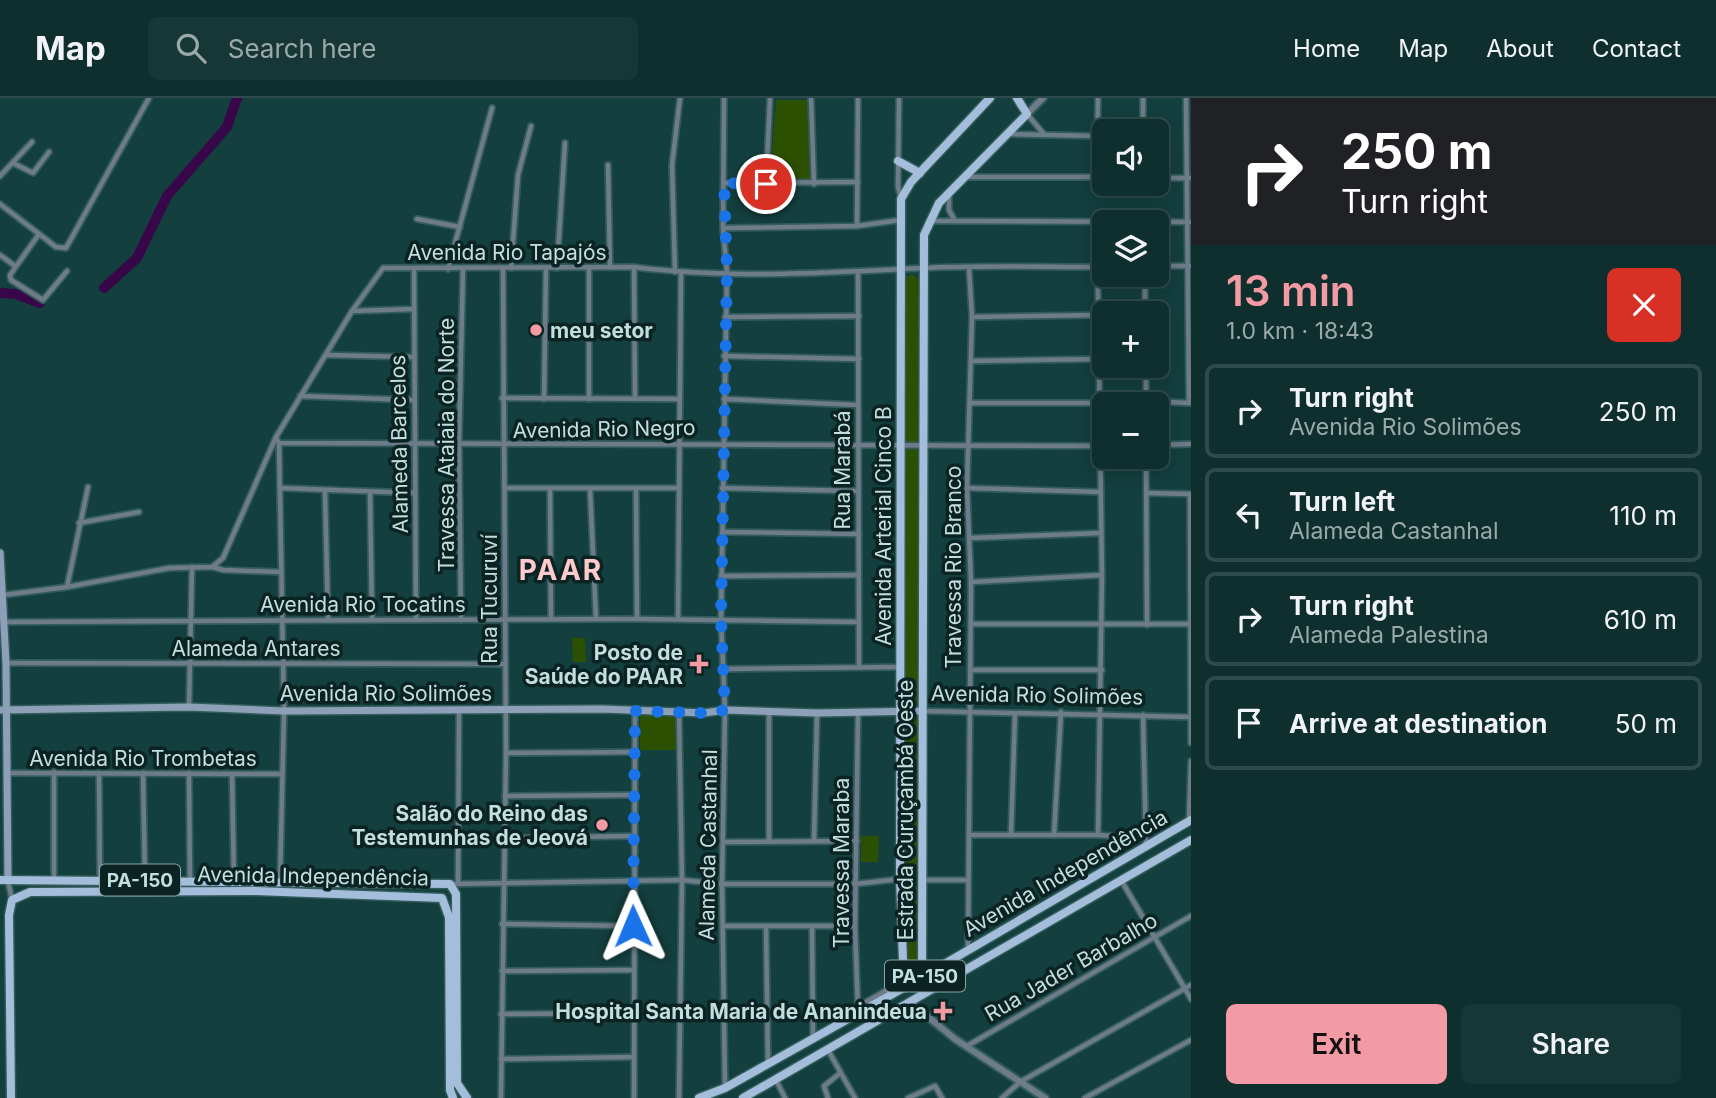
<!DOCTYPE html>
<meta charset="utf-8">
<style>
:root{--surface:#0e2f2e;--page:#173736;--text:#f1f3f6;--muted:#9ba9aa;--line:#2e4a4a;--accent:#f49aa4}
body{margin:0;font-family:Inter,sans-serif;background:var(--page);color:var(--text);height:100vh;display:flex;flex-direction:column;font-size:26px;white-space:nowrap}
*{box-sizing:border-box;margin:0}
p{font-size:23px;color:var(--muted)}
.icon{flex:none;width:38px;height:38px;fill:none;stroke:currentColor;stroke-width:2;stroke-linecap:round;stroke-linejoin:round}
.map{position:relative;flex:1;overflow:hidden}
.details{display:flex;flex-direction:column;background:var(--surface);width:525px}
.details>*{flex:none}
.hud{background:#202124;color:#fff;overflow:hidden}
.tools{position:absolute;left:1092px;top:21px;display:grid;gap:14px}
.tools a{display:grid;place-items:center;width:77px;height:77px;border-radius:10px;background:var(--surface);box-shadow:0 4px 18px #0003,0 0 0 2px var(--line);font-size:35px}
.pin{position:absolute;display:grid;place-items:center;width:60px;height:60px;color:#fff;margin:-30px;border:4px solid #fff;border-radius:50%;box-shadow:0 2px 7px #0007}
.me{position:absolute;width:77px;margin:-38px;rotate:359deg;stroke-linejoin:round;filter:drop-shadow(0 0 5px #0008)}
.turn{display:flex;align-items:center;gap:24px;height:147px;padding:0 35px;font-size:32px}
.turn .icon{width:91px;height:91px;stroke-width:2.5}
.turn b{display:block;font-size:49px;line-height:60px}
.round{display:grid;place-items:center;flex:none;width:74px;height:74px;border-radius:10px;background:var(--page)}
.headline{display:flex;align-items:center;justify-content:space-between;height:119px;padding:0 35px}
h1{font-size:42px;font-weight:600;line-height:52px;color:var(--accent)}
.cta{display:flex;gap:14px;margin-top:auto;padding:14px 35px}
.cta a{flex:1;height:80px;border-radius:10px;background:var(--accent);color:#111;font-size:28px;font-weight:600;line-height:80px;text-align:center}
.cta a+a{background:var(--page);color:var(--text)}
ul{padding:0;list-style:none}
li{display:flex;align-items:center;gap:21px;height:94px;margin:0 14px 10px;padding:0 21px;border:4px solid var(--line);border-radius:10px}
li div{flex:1}
li b{display:block;font-size:26px}
li em{font-style:normal}
header{display:flex;align-items:center;gap:42px;box-sizing:border-box;height:98px;padding:0 35px;background:var(--surface);border-bottom:2px solid var(--line)}
header strong{font-size:33px}
nav{display:flex;gap:38px;margin-inline-start:auto;font-size:24px}
.search{width:490px;height:63px;background:var(--page);display:flex;align-items:center;gap:18px;box-sizing:border-box;padding:0 24px;border-radius:10px;color:var(--muted);font-size:26px}
main{display:flex;flex:1;min-height:0}
.map>svg:first-child{display:block}
</style>
<header>
<strong>Map</strong>
<div class="search"><svg class="icon" aria-label="search" viewBox="0 0 24 24"><circle cx="10" cy="10" r="6"/><path d="M15 15l6 6"/></svg>Search here</div>
<nav><a>Home</a><a>Map</a><a>About</a><a>Contact</a></nav>
</header>
<main>
<div class="map">
<svg width="1191" height="1000" viewBox="0 0 1191 1000">
<rect width="100%" height="100%" fill="#133f3e"/>
<g fill="#2c5002">
<polygon points="776,2 809,2 811,82 770,81"/>
<polygon points="912,176 923,184 923,864 903,870 901,182"/>
<polygon points="572,540 585,540 586,564 573,564"/>
<polygon points="640,617 678,617 677,652 640,652"/>
<polygon points="861,738 879,738 878,764 861,764"/>
</g>
<g fill="none" stroke-linecap="round" stroke-linejoin="round">
<g stroke="#37074a" stroke-width="10">
<polyline points="104,190 137,160 167,98 227,29 237,0"/>
<polyline points="0,195 16,196 40,205"/>
</g>
<g stroke="#325c5b" stroke-width="8">
<g id="minor">
<polyline points="724,0 723,130 727,174 721,521 725,612 722,786 725,989"/>
<polyline points="811,0 814,86"/>
<polyline points="899,0 898,89 901,100"/>
<polyline points="1186,0 1189,305"/>
<polyline points="1027,16 1043,35"/>
<polyline points="1143,33 1143,0"/>
<polyline points="1009,36 1098,38"/>
<polyline points="13,65 33,75 49,54"/>
<polyline points="608,67 610,169"/>
<polyline points="0,78 32,44"/>
<polyline points="967,79 1104,79"/>
<polyline points="1097,79 1098,0"/>
<polyline points="1157,80 1191,80"/>
<polyline points="724,85 858,84"/>
<polyline points="766,86 770,0"/>
<polyline points="949,98 949,112 955,123"/>
<polyline points="0,106 56,149 66,150 149,0"/>
<polyline points="417,121 460,129"/>
<polyline points="929,123 1191,124"/>
<polyline points="1097,124 1102,477 1098,737"/>
<polyline points="857,128 858,0"/>
<polyline points="724,130 857,128 900,122"/>
<polyline points="39,136 10,177 11,182 43,202 67,173"/>
<polyline points="0,157 15,168"/>
<polyline points="1157,168 1191,168"/>
<polyline points="589,169 589,301"/>
<polyline points="634,169 635,301"/>
<polyline points="414,170 416,522"/>
<polyline points="511,170 518,77 531,28"/>
<polyline points="557,170 565,45"/>
<polyline points="448,171 492,10"/>
<polyline points="675,174 672,67 680,0"/>
<polyline points="858,174 859,569"/>
<polyline points="1145,177 1145,215"/>
<polyline points="352,213 413,211"/>
<polyline points="725,219 859,218"/>
<polyline points="972,219 1098,217"/>
<polyline points="327,257 413,259"/>
<polyline points="724,258 859,261"/>
<polyline points="972,263 1099,261"/>
<polyline points="1146,268 1146,305"/>
<polyline points="300,298 414,302"/>
<polyline points="502,300 678,301"/>
<polyline points="544,301 546,170"/>
<polyline points="724,301 858,307"/>
<polyline points="1146,303 1190,305"/>
<polyline points="971,305 1101,305"/>
<polyline points="276,340 279,345 1104,348"/>
<polyline points="279,345 284,613 280,783"/>
<polyline points="1157,347 1191,346"/>
<polyline points="1146,359 1147,527"/>
<polyline points="281,390 415,395"/>
<polyline points="505,390 677,390"/>
<polyline points="590,390 596,521"/>
<polyline points="722,390 858,393"/>
<polyline points="967,390 1101,394"/>
<polyline points="636,391 637,521"/>
<polyline points="550,392 551,521"/>
<polyline points="325,394 328,522"/>
<polyline points="370,394 372,522"/>
<polyline points="1146,395 1190,396"/>
<polyline points="1190,396 1191,645"/>
<polyline points="79,425 139,414"/>
<polyline points="722,434 859,436"/>
<polyline points="969,440 1101,435"/>
<polyline points="213,469 223,472 281,474"/>
<polyline points="721,478 858,477"/>
<polyline points="971,484 1102,477"/>
<polyline points="67,489 88,389"/>
<path d="M3,497L67,489L169,470L212,469L223,460L276,339L352,213L383,170L634,169C728,181 828,175 922,170C983,167 1044,169 1104,169"/>
<polyline points="678,521 681,174"/>
<polyline points="461,522 459,345 463,171"/>
<polyline points="4,524 637,521 859,524"/>
<polyline points="971,526 1190,526"/>
<polyline points="6,565 505,566"/>
<polyline points="724,571 899,569"/>
<polyline points="970,572 1102,572"/>
<polyline points="189,609 192,469"/>
<polyline points="923,613 1191,619"/>
<polyline points="679,615 682,782 679,1000"/>
<polyline points="1143,617 1146,747"/>
<polyline points="506,655 634,654"/>
<polyline points="6,675 281,676"/>
<polyline points="99,675 100,783"/>
<polyline points="143,675 145,782"/>
<polyline points="189,675 190,783"/>
<polyline points="232,676 234,783"/>
<polyline points="505,698 633,697"/>
<polyline points="1189,722 1191,663"/>
<polyline points="1011,736 1015,616"/>
<polyline points="971,737 1098,737 1144,740"/>
<polyline points="1054,737 1061,614"/>
<polyline points="504,740 633,738"/>
<polyline points="769,742 769,614"/>
<polyline points="814,742 817,615"/>
<polyline points="724,744 857,743"/>
<polyline points="54,782 54,674"/>
<polyline points="923,782 967,782"/>
<polyline points="1121,782 1191,901"/>
<polyline points="8,783 12,802"/>
<polyline points="450,786 682,782 722,786 855,786 900,781"/>
<polyline points="458,786 459,612"/>
<polyline points="502,826 633,828"/>
<polyline points="723,828 855,828"/>
<polyline points="766,828 768,964"/>
<polyline points="812,828 813,939"/>
<polyline points="968,852 971,484 967,390 972,219 969,170"/>
<polyline points="502,873 633,872"/>
<polyline points="859,908 903,883"/>
<polyline points="858,914 855,828 858,615"/>
<polyline points="501,916 634,915"/>
<polyline points="967,948 1191,818"/>
<polyline points="828,952 855,1000"/>
<polyline points="501,961 634,959"/>
<polyline points="776,982 785,1000"/>
<polyline points="501,1000 506,655 503,170"/>
<polyline points="634,1000 635,613"/>
<polyline points="828,1000 824,988 839,976"/>
<polyline points="908,1000 935,988 942,1000"/>
<polyline points="1002,1000 1020,984 1191,887"/>
<polyline points="1085,1000 1191,942"/>
</g>
</g>
<g stroke="#325c5b" stroke-width="10">
<g id="tertiary">
<polyline points="1027,16 1043,0"/>
<polyline points="910,904 955,941 1045,1000"/>
</g>
</g>
<g stroke="#325c5b" stroke-width="10">
<g id="secondary">
<polyline points="0,455 6,565 8,782"/>
<polyline points="0,612 189,609 284,613 603,611 704,615 725,612 817,615 922,613"/>
</g>
</g>
<g stroke="#325c5b" stroke-width="11">
<g id="primary">
<polyline points="898,63 920,75"/>
<polyline points="0,782 450,786 456,796 457,985 467,1000"/>
<polyline points="903,870 914,870 923,865"/>
<polyline points="922,879 924,137 939,105 1027,16 1017,0"/>
<polyline points="904,890 900,781 901,101 911,84 990,0"/>
<polyline points="11,1000 9,817 12,802 30,794 256,793 442,800 449,819 450,992 453,1000"/>
<polyline points="699,1000 725,990 905,889 1191,722"/>
<polyline points="743,1000 1191,742"/>
</g>
</g>
<use href="#minor" stroke="#6e7b89" stroke-width="4.5"/>
<use href="#tertiary" stroke="#6e7b89" stroke-width="6"/>
<use href="#secondary" stroke="#8da0b7" stroke-width="7"/>
<use href="#primary" stroke="#a4bddb" stroke-width="8"/>
</g>
<g fill="none" stroke-linecap="round" stroke-linejoin="round">
<polyline stroke="#1a73e8" stroke-width="12" stroke-dasharray="0 21.6" points="633,828 635,613 704,615 725,612 721,521 727,173 724,85 766,86"/>
</g>
<g fill="#f49aa4" stroke="#0b2322" stroke-width="2.5">
<circle cx="536" cy="232" r="7"/>
<path d="M695.5 555.5h7v7h7v7h-7v7h-7v-7h-7v-7h7z"/>
<circle cx="602" cy="727" r="7"/>
<path d="M939.5 902.5h7v7h7v7h-7v7h-7v-7h-7v-7h7z"/>
</g>
<g text-anchor="middle" dominant-baseline="central" stroke-width="7" stroke-linejoin="round" paint-order="stroke">
<g fill="#0b2322" stroke="#8ba6a5" stroke-width="2">
<rect x="100" y="766.5" width="80" height="31" rx="5"/>
<rect x="885" y="862.5" width="80" height="31" rx="5"/>
</g>
<g font-size="19" font-weight="bold" fill="#c2dedd">
<text x="140" y="782">PA-150</text>
<text x="925" y="878">PA-150</text>
</g>
<g font-size="21" fill="#c2dedd" stroke="#0b2322">
<text x="507" y="154">Avenida Rio Tapajós</text>
<text transform="translate(604 331) rotate(-1)">Avenida Rio Negro</text>
<text transform="translate(399 346) rotate(-91)">Alameda Barcelos</text>
<text transform="translate(446 347) rotate(-90)">Travessa Ataiaia do Norte</text>
<text transform="translate(842 372) rotate(-90)">Rua Marabá</text>
<text transform="translate(883 428) rotate(-90)">Avenida Arterial Cinco B</text>
<text transform="translate(953 469) rotate(-90)">Travessa Rio Branco</text>
<text transform="translate(489 501) rotate(-90)">Rua Tucuruví</text>
<text x="363" y="506">Avenida Rio Tocatins</text>
<text x="256" y="550">Alameda Antares</text>
<text x="386" y="595">Avenida Rio Solimões</text>
<text transform="translate(1037 597) rotate(1)">Avenida Rio Solimões</text>
<text x="143" y="660">Avenida Rio Trombetas</text>
<text transform="translate(905 712) rotate(-90)">Estrada Curuçambá Oeste</text>
<text transform="translate(708 747) rotate(-89)">Alameda Castanhal</text>
<text transform="translate(841 765) rotate(-90)">Travessa Maraba</text>
<text transform="translate(1065 775) rotate(-30)">Avenida Independência</text>
<text transform="translate(313 778) rotate(1)">Avenida Independência</text>
<text transform="translate(1071 869) rotate(-30)">Rua Jader Barbalho</text>
</g>
<g font-size="21" font-weight="bold" fill="#c2dedd" stroke="#0b2322" text-anchor="end">
<text x="550" y="232" text-anchor="start">meu setor</text>
<text x="683" y="554">Posto de<tspan x="683" dy="24">Saúde do PAAR</tspan></text>
<text x="588" y="715">Salão do Reino das<tspan x="588" dy="24">Testemunhas de Jeová</tspan></text>
<text x="927" y="913">Hospital Santa Maria de Ananindeua</text>
</g>
<g font-size="28" font-weight="bold" letter-spacing="2" fill="#ffcace" stroke="#0b2322">
<text x="561" y="472">PAAR</text>
</g>
</g>
</svg>
<div class="tools">
<a><svg class="icon" aria-label="sound" viewBox="0 0 24 24"><path d="M4 9h4l5-4v14l-5-4H4zM17 9q2 3 0 6"/></svg></a>
<a><svg class="icon" aria-label="layers" viewBox="0 0 24 24"><path d="M12 4l9 5-9 5-9-5zM3 14l9 5 9-5"/></svg></a>
<a>+</a>
<a>−</a>
</div>
<div class="pin" style="left:766px;top:86px;background:#d93025"><svg class="icon" aria-label="arrive" viewBox="0 0 24 24"><path d="M6 21V4h12l-3 4 3 4H6"/></svg></div>
<svg class="me" style="left:633px;top:828px" viewBox="-20 -20 40 40"><path d="M0-17L14 15 0 8-14 15z" fill="#1a73e8" stroke="#fff" stroke-width="4"/></svg>
</div>
<section class="details">
<div class="hud">
<div class="turn"><svg class="icon" aria-label="right" viewBox="0 0 24 24"><path d="M7 20v-9h11M14 6l5 5-5 5"/></svg><div><b>250 m</b>Turn right</div></div>
</div>
<div class="headline"><div><h1>13 min</h1><p>1.0 km · 18:43</p></div><a class="round" style="background:#d93025;color:#fff"><svg class="icon" aria-label="close" viewBox="0 0 24 24"><path d="M6 6l12 12M18 6L6 18"/></svg></a></div>
<ul>
<li><svg class="icon" aria-label="right" viewBox="0 0 24 24"><path d="M7 20v-9h11M14 6l5 5-5 5"/></svg><div><b>Turn right</b><p>Avenida Rio Solimões</p></div><em>250 m</em></li>
<li><svg class="icon" aria-label="left" viewBox="0 0 24 24"><path d="M17 20v-9H6M10 6l-5 5 5 5"/></svg><div><b>Turn left</b><p>Alameda Castanhal</p></div><em>110 m</em></li>
<li><svg class="icon" aria-label="right" viewBox="0 0 24 24"><path d="M7 20v-9h11M14 6l5 5-5 5"/></svg><div><b>Turn right</b><p>Alameda Palestina</p></div><em>610 m</em></li>
<li><svg class="icon" aria-label="arrive" viewBox="0 0 24 24"><path d="M6 21V4h12l-3 4 3 4H6"/></svg><div><b>Arrive at destination</b></div><em>50 m</em></li>
</ul>
<div class="cta"><a>Exit</a><a>Share</a></div>
</section>
</main>
